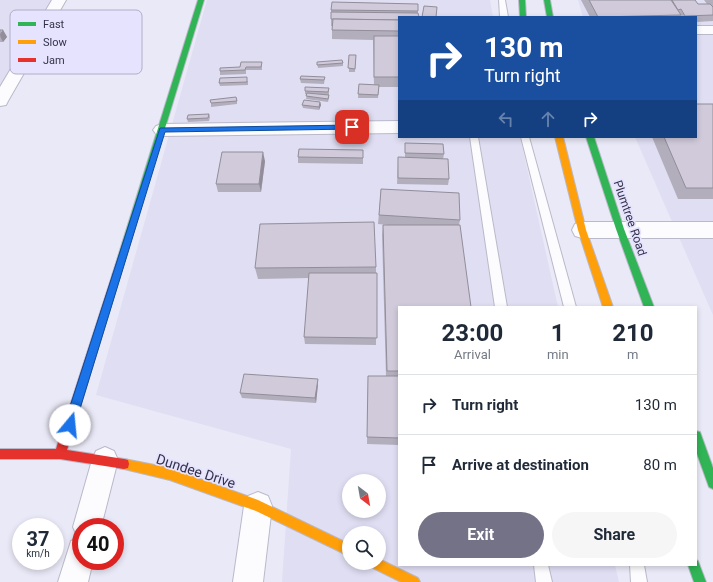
<!DOCTYPE html>
<style>
:root{--surface:#fff;--page:#f6f6f7;--text:#1f2937;--muted:#747a83;--line:#e0e1e3;--accent:#747287}
body{margin:0;font-family:Roboto,sans-serif;background:var(--page);color:var(--text);height:100vh;display:flex;flex-direction:column;font-size:15px;white-space:nowrap}
*{box-sizing:border-box;margin:0}
p{font-size:13px;color:var(--muted)}
.icon{flex:none;width:22px;height:22px;fill:none;stroke:currentColor;stroke-width:2;stroke-linecap:round;stroke-linejoin:round}
.map{position:relative;flex:1;overflow:hidden}
.details{position:absolute;left:398px;top:306px;width:299px;height:260px;display:flex;flex-direction:column;background:var(--surface);border-radius:0px;box-shadow:0 2px 6px #0003}
.details>*{flex:none}
.top-card{position:absolute;left:398px;top:16px;width:299px;height:122px;border-radius:0px;box-shadow:0 2px 6px #0003;background:#1a4fa0;color:#fff;overflow:hidden}
.needle{width:26px;rotate:149deg}
.buttons{position:absolute;left:342px;top:474px;display:grid;gap:8px}
.buttons a{display:grid;place-items:center;width:44px;height:44px;border-radius:50%;background:var(--surface);box-shadow:0 2px 6px #0003;font-size:20px}
.speed{position:absolute;left:12px;top:518px;display:flex;gap:8px;font-size:20px;font-weight:700;text-align:center}
.speed>*{display:grid;place-content:center;width:52px;height:52px;border-radius:50%;background:var(--surface);box-shadow:0 2px 6px #0003;line-height:1}
.speed small{font-size:10px;font-weight:400}
.speed .limit{border:6px solid #d22;background:#fff;color:#111}
.pin{position:absolute;display:grid;place-items:center;width:34px;height:34px;color:#fff;margin:-17px;border-radius:8px;box-shadow:0 2px 6px #0006}
.me{position:absolute;width:44px;margin:-22px;rotate:17deg;stroke-linejoin:round;filter:drop-shadow(0 0 3px #0008)}
.turn{display:flex;align-items:center;gap:14px;height:84px;padding:0 20px;font-size:18px}
.turn .icon{width:52px;height:52px;stroke-width:2.5}
.turn b{display:block;font-size:28px;line-height:34px}
.lanes{display:flex;align-items:center;height:38px;padding:0 20px;background:#0003;justify-content:center;gap:20px;direction:ltr}
.lanes .off{opacity:.35}
.eta{display:flex;justify-content:space-evenly;align-items:center;height:68px;text-align:center}
.eta b{font-size:24px;font-weight:700;line-height:28px}
.action{display:flex;gap:8px;margin-top:auto;padding:8px 20px}
.action a{flex:1;height:46px;border-radius:24px;background:var(--accent);color:#fff;font-size:16px;font-weight:700;line-height:46px;text-align:center}
.action a+a{background:var(--page);color:var(--text)}
ul{padding:0;list-style:none}
li{display:flex;align-items:center;gap:12px;height:60px;padding:0 20px;border-top:1px solid var(--line)}
li div{flex:1}
li b{display:block;font-size:15px}
li em{font-style:normal}
.map>svg:first-child{display:block}
</style>
<div class="map">
<svg width="713" height="582" viewBox="0 0 713 582">
<rect width="100%" height="100%" fill="#eae9f7"/>
<g fill="#dfdef3" fill-rule="evenodd">
<polygon points="0,0 54,0 0,91"/>
<path d="M207,0H490L493,17H399V137H520L558,307H399V565H615L619,582H282L291,449L96,395ZM349,481H379V511H349ZM349,533H379V563H349Z"/>
<polygon points="578,0 713,0 713,315 635,137 696,137 696,17 583,17"/>
</g>
<g fill="none" stroke-linecap="round" stroke-linejoin="round">
<g stroke="#bab9c9" stroke-width="2">
<g id="lane">
<polygon points="499,0 505,0 508,17 500,17"/>
<polygon points="470,137 478,137 507,307 495,307"/>
<polygon points="521,137 529,137 576,307 564,307"/>
<polygon points="534,565 548,565 552,582 536,582"/>
<polygon points="630,565 644,565 647,582 631,582"/>
</g>
</g>
<g stroke="#bab9c9" stroke-width="2">
<g id="street">
<polygon points="52,0 66,0 8,101 6,105 0,106 0,87"/>
<rect x="696" y="26" width="17" height="8"/>
<polygon points="399,121 399,133 162,136 156,134 153,130 156,126 162,124"/>
<polygon points="582,222 713,222 713,238 582,238 575,236 572,230 575,224"/>
<polygon points="105,447 114,451 118,460 101,527 81,527 81,561 93,561 88,582 58,582 71,541 78,538 73,527 92,460 96,451"/>
<polygon points="258,492 268,496 272,506 263,582 233,582 244,506 248,496"/>
</g>
</g>
<g stroke="#bab9c9" stroke-width="2">
<g id="fast">
<polygon points="198,0 204,0 120,276 119,279 113,279 112,276"/>
<polygon points="519,0 525,0 526,17 520,17"/>
<polygon points="544,0 550,0 553,17 547,17"/>
<polygon points="586,137 594,137 624,229 654,307 644,307 616,229"/>
<polygon points="696,431 700,432 713,468 713,489 709,487 696,451"/>
<polygon points="696,560 698,561 706,582 694,582 688,565 696,565"/>
</g>
</g>
<g stroke="#bab9c9" stroke-width="2">
<g id="slow">
<polygon points="555,137 563,137 586,230 613,307 603,307 578,230"/>
<polygon points="124,459 170,468 258,500 349,544 349,556 256,511 170,480 120,468 119,464 120,460"/>
<polygon points="379,559 418,578 420,582 401,582 371,567 369,563 379,563"/>
</g>
</g>
<g stroke="#bab9c9" stroke-width="2">
<polygon id="jam" points="116,272 119,273 120,276 67,450 124,459 128,460 129,464 128,468 124,469 60,459 0,459 0,449 56,449 112,276 113,273"/>
</g>
<use href="#lane" fill="#fcfcfe" fill-rule="evenodd"/>
<use href="#street" fill="#fcfcfe" fill-rule="evenodd"/>
<use href="#fast" fill="#30b455" fill-rule="evenodd"/>
<use href="#slow" fill="#ff9f0a" fill-rule="evenodd"/>
<use href="#jam" fill="#e5322d" fill-rule="evenodd"/>
</g>
<g fill="#b3aebc">
<polygon points="581,0 695,0 698,4 707,4 704,0 713,0 713,21 696,22 696,17 590,17"/>
<polygon points="418,4 418,13 399,17 399,87 379,87 378,98 358,98 359,84 374,85 373,40 332,39 332,26 331,26 331,10"/>
<polygon points="0,30 3,30 7,37 3,42 0,42"/>
<polygon points="349,55 356,55 355,72 349,72"/>
<polygon points="317,62 343,63 343,66 318,68"/>
<polygon points="262,65 262,70 246,70 246,74 220,75 220,71 240,67"/>
<polygon points="325,77 324,84 301,83 300,79"/>
<polygon points="248,81 248,85 220,86 219,83"/>
<polygon points="329,88 329,98 328,102 306,99 307,95 305,94 305,91"/>
<polygon points="237,100 237,104 211,107 211,103"/>
<polygon points="320,102 321,105 319,110 303,108 302,105"/>
<polygon points="713,104 713,199 678,199 652,137 696,137"/>
<polygon points="209,114 210,117 209,121 188,122 187,119"/>
<polygon points="405,143 444,154 443,159 449,179 448,185 397,184 398,157 405,158"/>
<polygon points="363,150 363,164 298,163 298,157"/>
<polygon points="265,161 261,192 218,192 216,184"/>
<polygon points="381,189 460,220 459,225 399,307 399,445 367,444 368,376 386,376 382,235 383,225 388,225 378,224"/>
<polygon points="376,267 376,345 305,344 304,337 309,278 258,279 255,268"/>
<polygon points="318,384 316,403 242,398 240,393"/>
</g>
<g fill="#928d99">
<polygon points="3,30 7,37 3,42 0,36"/>
<polygon points="320,102 321,105 319,110 319,107"/>
<polygon points="263,152 265,161 261,192 259,184"/>
<polygon points="318,379 318,384 316,403 315,398"/>
</g>
<g fill="#d0cadb" stroke="#928d99">
<polygon points="589,0 671,0 681,15 598,17"/>
<polygon points="672,0 695,0 698,4 710,4 713,7 713,15 685,16 681,9 678,10"/>
<polygon points="332,2 418,4 418,11 331,10"/>
<polygon points="424,6 437,7 436,17 422,17"/>
<polygon points="331,12 418,13 419,17 399,17 399,20 331,19"/>
<polygon points="333,19 399,20 399,31 332,30"/>
<polygon points="0,30 3,30 0,35"/>
<rect x="374" y="36" width="25" height="41"/>
<polygon points="349,55 356,55 355,69 348,68"/>
<polygon points="342,60 343,63 317,65 317,62"/>
<polygon points="241,62 262,62 261,67 246,67 245,70 220,71 220,68 240,67"/>
<polygon points="301,76 325,77 324,80 300,79"/>
<polygon points="247,77 247,82 219,83 220,78"/>
<polygon points="359,84 379,85 378,95 358,94"/>
<polygon points="305,87 329,88 328,92 305,91"/>
<polygon points="307,93 329,95 328,99 306,96"/>
<polygon points="236,97 237,101 211,103 210,100"/>
<polygon points="304,100 320,102 319,107 302,105"/>
<polygon points="696,104 713,104 713,188 686,188 664,137 696,137"/>
<polygon points="209,114 208,118 187,119 188,115"/>
<polygon points="405,143 443,144 444,154 405,153"/>
<polygon points="299,149 363,150 363,158 298,157"/>
<polygon points="222,152 263,152 259,184 216,184"/>
<polygon points="398,157 448,159 449,179 398,178"/>
<polygon points="381,189 459,193 460,220 379,215"/>
<polygon points="374,222 376,267 255,268 260,224"/>
<polygon points="383,225 460,225 471,307 399,307 399,371 387,371"/>
<polygon points="309,273 377,273 377,338 304,337"/>
<polygon points="244,374 318,379 315,398 240,393"/>
<polygon points="368,376 399,376 399,438 367,437"/>
</g>
<polygon fill="#1a73e8" stroke="#114b97" points="352,125 354,126 354,129 165,132 75,425 73,428 70,430 66,428 64,425 160,128"/>
<g text-anchor="middle" dominant-baseline="central" stroke-width="3.5" stroke-linejoin="round" paint-order="stroke">
<g font-size="12" fill="#34324b" stroke="#e5e3fd">
<text transform="translate(630 218) rotate(71)">Plumtree Road</text>
</g>
<g font-size="14" fill="#34324b" stroke="#e5e3fd">
<text transform="translate(196 471) rotate(18)">Dundee Drive</text>
</g>
</g>
<rect x="10" y="10" width="132" height="64" rx="6" fill="#e5e3fd" stroke="#b0aec8" stroke-width="1"/>
<rect x="18" y="22" width="18" height="4" fill="#30b455"/>
<rect x="18" y="40" width="18" height="4" fill="#ff9f0a"/>
<rect x="18" y="58" width="18" height="4" fill="#e5322d"/>
<g font-size="11" fill="#34324b">
<text x="43" y="28">Fast</text>
<text x="43" y="46">Slow</text>
<text x="43" y="64">Jam</text>
</g>
</svg>
<div class="buttons">
<a><svg class="needle" viewBox="-14 -14 28 28"><path d="M0-13l5 13h-10z" fill="#e53935"/><path d="M0 13l5-13h-10z" fill="#747a83"/></svg></a>
<a><svg class="icon" aria-label="search" viewBox="0 0 24 24"><circle cx="10" cy="10" r="6"/><path d="M15 15l6 6"/></svg></a>
</div>
<div class="speed"><div>37<small>km/h</small></div><div class="limit">40</div></div>
<div class="pin" style="left:352px;top:127px;background:#d93025"><svg class="icon" aria-label="arrive" viewBox="0 0 24 24"><path d="M6 21V4h12l-3 4 3 4H6"/></svg></div>
<svg class="me" style="left:70px;top:425px" viewBox="-20 -20 40 40"><circle r="19" fill="#fff"/><path d="M0-13L10 11 0 6-10 11z" fill="#1a73e8"/></svg>
<div class="top-card">
<div class="turn"><svg class="icon" aria-label="right" viewBox="0 0 24 24"><path d="M7 20v-9h11M14 6l5 5-5 5"/></svg><div><b>130 m</b>Turn right</div></div>
<div class="lanes"><svg class="icon off" aria-label="left" viewBox="0 0 24 24"><path d="M17 20v-9H6M10 6l-5 5 5 5"/></svg><svg class="icon off" aria-label="ahead" viewBox="0 0 24 24"><path d="M12 20V5M6 11l6-6 6 6"/></svg><svg class="icon" aria-label="right" viewBox="0 0 24 24"><path d="M7 20v-9h11M14 6l5 5-5 5"/></svg></div>
</div>
<section class="details">
<div class="eta">
<div><b>23:00</b><p>Arrival</p></div>
<div><b>1</b><p>min</p></div>
<div><b>210</b><p>m</p></div>
</div>
<ul>
<li><svg class="icon" aria-label="right" viewBox="0 0 24 24"><path d="M7 20v-9h11M14 6l5 5-5 5"/></svg><div><b>Turn right</b></div><em>130 m</em></li>
<li><svg class="icon" aria-label="arrive" viewBox="0 0 24 24"><path d="M6 21V4h12l-3 4 3 4H6"/></svg><div><b>Arrive at destination</b></div><em>80 m</em></li>
</ul>
<div class="action"><a>Exit</a><a>Share</a></div>
</section>
</div>
